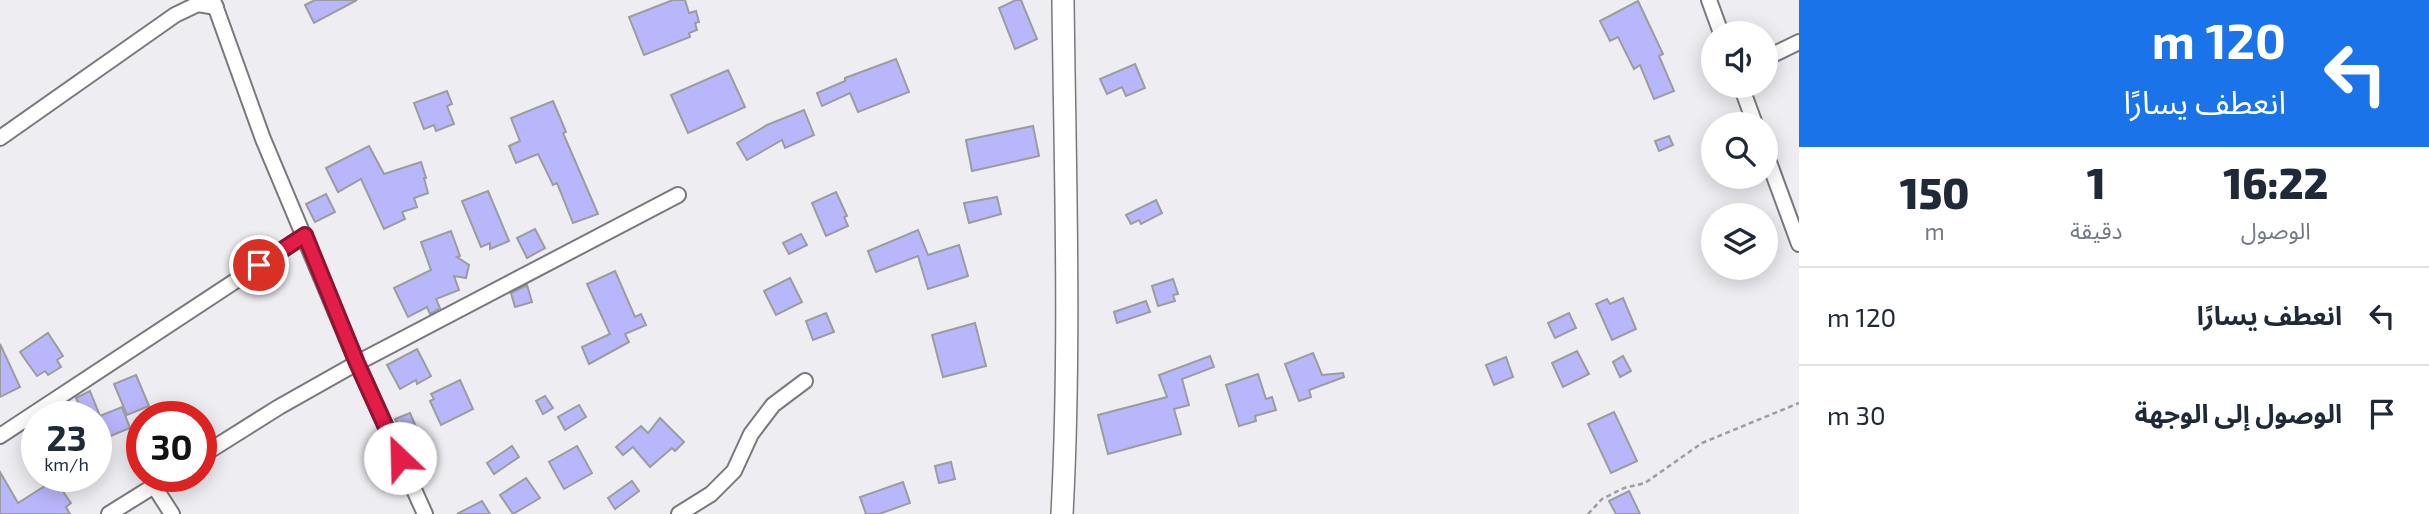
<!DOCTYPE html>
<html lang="ar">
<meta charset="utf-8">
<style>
:root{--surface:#fff;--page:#f6f6f7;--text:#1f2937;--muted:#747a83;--line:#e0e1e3}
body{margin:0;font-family:"Exo 2","Noto Sans Arabic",sans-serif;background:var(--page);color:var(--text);direction:rtl;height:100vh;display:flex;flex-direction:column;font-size:26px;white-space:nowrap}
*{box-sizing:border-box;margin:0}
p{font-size:23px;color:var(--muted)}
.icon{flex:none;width:38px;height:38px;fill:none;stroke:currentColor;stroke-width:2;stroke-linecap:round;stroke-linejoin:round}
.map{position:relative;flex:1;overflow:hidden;direction:ltr}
.side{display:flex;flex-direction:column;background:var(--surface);width:630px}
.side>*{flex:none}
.hud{background:#1a73e8;color:#fff;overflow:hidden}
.tools{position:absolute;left:1701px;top:21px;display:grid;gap:14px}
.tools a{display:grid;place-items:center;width:77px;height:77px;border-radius:50%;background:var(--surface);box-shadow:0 4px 18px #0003;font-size:35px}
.speed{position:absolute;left:21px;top:401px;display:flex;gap:14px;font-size:35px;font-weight:700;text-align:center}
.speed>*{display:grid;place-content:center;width:91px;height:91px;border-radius:50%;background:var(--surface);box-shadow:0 4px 18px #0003;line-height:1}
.speed small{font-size:18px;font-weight:400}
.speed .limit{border:10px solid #d22;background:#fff;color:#111}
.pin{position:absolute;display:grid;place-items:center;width:60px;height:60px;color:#fff;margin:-30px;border:4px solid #fff;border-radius:50%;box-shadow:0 2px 7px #0007}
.me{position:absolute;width:77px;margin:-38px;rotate:336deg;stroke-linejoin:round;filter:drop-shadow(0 0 5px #0008)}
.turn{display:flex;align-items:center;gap:24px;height:147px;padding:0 28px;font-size:32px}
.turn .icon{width:91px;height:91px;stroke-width:2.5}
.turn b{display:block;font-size:49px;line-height:60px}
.eta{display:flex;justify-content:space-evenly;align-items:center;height:119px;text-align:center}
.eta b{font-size:42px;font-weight:800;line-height:49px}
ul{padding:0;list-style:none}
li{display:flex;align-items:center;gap:21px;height:98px;padding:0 28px;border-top:2px solid var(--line)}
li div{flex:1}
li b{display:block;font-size:26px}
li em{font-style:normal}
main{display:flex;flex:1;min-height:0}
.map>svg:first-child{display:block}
</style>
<main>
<section class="side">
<div class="hud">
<div class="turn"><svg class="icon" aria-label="left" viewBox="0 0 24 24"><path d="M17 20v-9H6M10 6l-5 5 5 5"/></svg><div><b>120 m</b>انعطف يسارًا</div></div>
</div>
<div class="eta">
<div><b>16:22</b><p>الوصول</p></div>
<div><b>1</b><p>دقيقة</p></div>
<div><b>150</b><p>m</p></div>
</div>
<ul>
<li><svg class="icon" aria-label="left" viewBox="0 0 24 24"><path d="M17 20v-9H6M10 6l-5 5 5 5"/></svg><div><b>انعطف يسارًا</b></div><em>120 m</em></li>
<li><svg class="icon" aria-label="arrive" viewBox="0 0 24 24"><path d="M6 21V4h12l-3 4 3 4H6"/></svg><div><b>الوصول إلى الوجهة</b></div><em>30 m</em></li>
</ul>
</section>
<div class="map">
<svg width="1799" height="514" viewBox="0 0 1799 514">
<rect width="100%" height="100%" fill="#ededf2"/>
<g fill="#b9b7fb" stroke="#9c9ca0" stroke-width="2">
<polygon points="315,0 357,0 314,23 305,5"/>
<polygon points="673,0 685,0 689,13 696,11 699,22 695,23 697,30 689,33 690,37 644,55 629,17"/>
<polygon points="1016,0 1021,0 1037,39 1015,49 999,8"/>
<polygon points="1638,1 1663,54 1659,56 1674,91 1654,99 1640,65 1634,69 1618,37 1610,41 1600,21"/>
<polygon points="896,59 909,92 858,112 850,93 822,106 817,93 845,81 845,78"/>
<polygon points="1135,64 1145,88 1126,96 1122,87 1107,94 1100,79"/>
<polygon points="728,70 745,107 688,133 671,95"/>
<polygon points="447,91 452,104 447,106 454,124 436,131 434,125 424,129 414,103"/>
<polygon points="553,101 566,132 563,133 598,214 573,223 557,183 553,185 538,154 516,163 509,146 520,141 511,118"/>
<polygon points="804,110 814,135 785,148 782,140 747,160 737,143 767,125"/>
<polygon points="1033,126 1039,156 972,171 966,140"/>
<polygon points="1669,136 1673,145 1659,151 1655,141"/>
<polygon points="369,146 384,174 421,162 426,178 424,178 428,193 414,198 417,207 402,212 405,219 384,229 361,179 338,192 326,168"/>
<polygon points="488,191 509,241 490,249 490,243 481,247 462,201"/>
<polygon points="836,192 847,216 844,217 848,226 826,236 812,203"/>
<polygon points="326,194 335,212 315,222 306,204"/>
<polygon points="997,197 1001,214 969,223 964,203"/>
<polygon points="1156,200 1162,213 1141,224 1139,220 1131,224 1126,215"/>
<polygon points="535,229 545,248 527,258 517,238"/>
<polygon points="918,230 928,255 959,245 968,276 928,289 918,256 876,272 868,251"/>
<polygon points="451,231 460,256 457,257 469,265 466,278 454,276 459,290 436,299 440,308 430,314 427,307 408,317 394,288 431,270 421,242"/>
<polygon points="801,234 807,245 789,254 783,243"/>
<polygon points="615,271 635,317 641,314 646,325 625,334 629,342 589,364 582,347 610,334 587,284"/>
<polygon points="790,278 802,302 776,315 764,291"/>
<polygon points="1173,279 1178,294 1173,295 1175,301 1158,306 1152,286"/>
<polygon points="527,285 532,302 515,307 511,293"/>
<polygon points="1623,298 1636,329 1612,340 1596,304 1607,299 1610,304"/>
<polygon points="1146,301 1150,312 1117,323 1114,312"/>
<polygon points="826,313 834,332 813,340 806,321"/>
<polygon points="1569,313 1576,328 1555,338 1548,323"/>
<polygon points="975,323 986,366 943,377 932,335"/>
<polygon points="48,333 63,356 57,360 61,367 48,375 45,371 37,376 20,352"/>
<polygon points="0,344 20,387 0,397"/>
<polygon points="417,349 431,376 417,384 416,380 400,389 387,365"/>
<polygon points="1577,351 1589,374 1563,387 1552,363"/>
<polygon points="1313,353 1322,375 1343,373 1344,377 1309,390 1311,397 1299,401 1285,364"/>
<polygon points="1210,356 1214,367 1182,379 1189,405 1174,409 1181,434 1108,454 1098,415 1167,397 1159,375"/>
<polygon points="1623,356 1631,371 1620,377 1613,362"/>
<polygon points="1506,357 1513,377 1494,385 1486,365"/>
<polygon points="1258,374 1266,399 1272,397 1276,410 1255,416 1256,421 1239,426 1226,385"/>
<polygon points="136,375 149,406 127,415 114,384"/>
<polygon points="460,380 473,409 441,425 430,401 434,399 431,394"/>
<polygon points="90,391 100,416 122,407 130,428 96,442 96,418 100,416 84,416 76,398"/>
<polygon points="545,396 553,408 543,414 536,401"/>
<polygon points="579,405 586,417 565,430 558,417"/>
<polygon points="1614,412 1637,461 1611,473 1588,424"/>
<polygon points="410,413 416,427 402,434 395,419"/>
<polygon points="660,418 684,442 675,451 672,448 650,467 633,447 623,455 616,447 641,426 648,433"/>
<polygon points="512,446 519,457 494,474 487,463"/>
<polygon points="577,446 592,473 564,489 549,462"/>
<polygon points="951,462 955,479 939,483 935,466"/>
<polygon points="0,472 18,503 51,482 47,476 69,476 74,483 62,490 71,503 66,507 70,514 0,514"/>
<polygon points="526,478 540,498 513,514 500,495"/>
<polygon points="632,481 639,491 615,509 608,498"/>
<polygon points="903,482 910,503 879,514 866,514 860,497"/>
<polygon points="1629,491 1640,514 1616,514 1609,501"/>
<polygon points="482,501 490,514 457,514"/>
</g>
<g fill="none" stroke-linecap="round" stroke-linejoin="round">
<g stroke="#79787c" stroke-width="18">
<g id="street">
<polyline points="213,0 263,139 357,363 425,514"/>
<polyline points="1709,0 1721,33"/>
<polyline points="1766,58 1799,42"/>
<polyline points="1741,86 1755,124"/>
<polyline points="0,138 175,15 198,4 216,7"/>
<polyline points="1766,154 1799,244"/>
<polyline points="0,436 305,235"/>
<polyline points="201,456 279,407 357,363 678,195"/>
<polyline points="154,486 172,514"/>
<polyline points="109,514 170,476"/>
<polyline points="679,514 711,494 734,471 751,434 773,405 805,381"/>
</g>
</g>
<g stroke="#79787c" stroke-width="24">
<path id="secondary" d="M1062,514C1071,343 1065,171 1063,0"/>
</g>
<polyline stroke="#9e9ea1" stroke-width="2.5" stroke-dasharray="5 3.5" stroke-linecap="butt" points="1588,514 1602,499 1624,488 1645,483 1702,443 1799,403"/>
<use href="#street" stroke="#fff" stroke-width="14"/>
<use href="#secondary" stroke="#fff" stroke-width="21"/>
</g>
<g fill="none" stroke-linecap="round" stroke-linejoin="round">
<g stroke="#92132f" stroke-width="18">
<polyline id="route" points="259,265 305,235 357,363 400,458"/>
</g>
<use href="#route" stroke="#e11d48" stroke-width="12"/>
</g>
</svg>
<div class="tools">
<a><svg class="icon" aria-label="sound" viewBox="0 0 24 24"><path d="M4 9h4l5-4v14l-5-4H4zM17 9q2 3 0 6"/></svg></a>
<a><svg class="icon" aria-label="search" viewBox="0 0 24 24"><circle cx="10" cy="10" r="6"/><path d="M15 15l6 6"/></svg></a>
<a><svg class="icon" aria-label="layers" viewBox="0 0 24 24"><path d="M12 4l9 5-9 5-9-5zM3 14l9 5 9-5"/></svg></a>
</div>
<div class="speed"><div>23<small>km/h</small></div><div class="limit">30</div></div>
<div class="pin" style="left:259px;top:265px;background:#d93025"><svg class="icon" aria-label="arrive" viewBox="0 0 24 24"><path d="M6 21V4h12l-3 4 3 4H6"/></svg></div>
<svg class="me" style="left:400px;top:458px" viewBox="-20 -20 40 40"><circle r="19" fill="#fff"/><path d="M0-13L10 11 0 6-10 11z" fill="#e11d48"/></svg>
</div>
</main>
